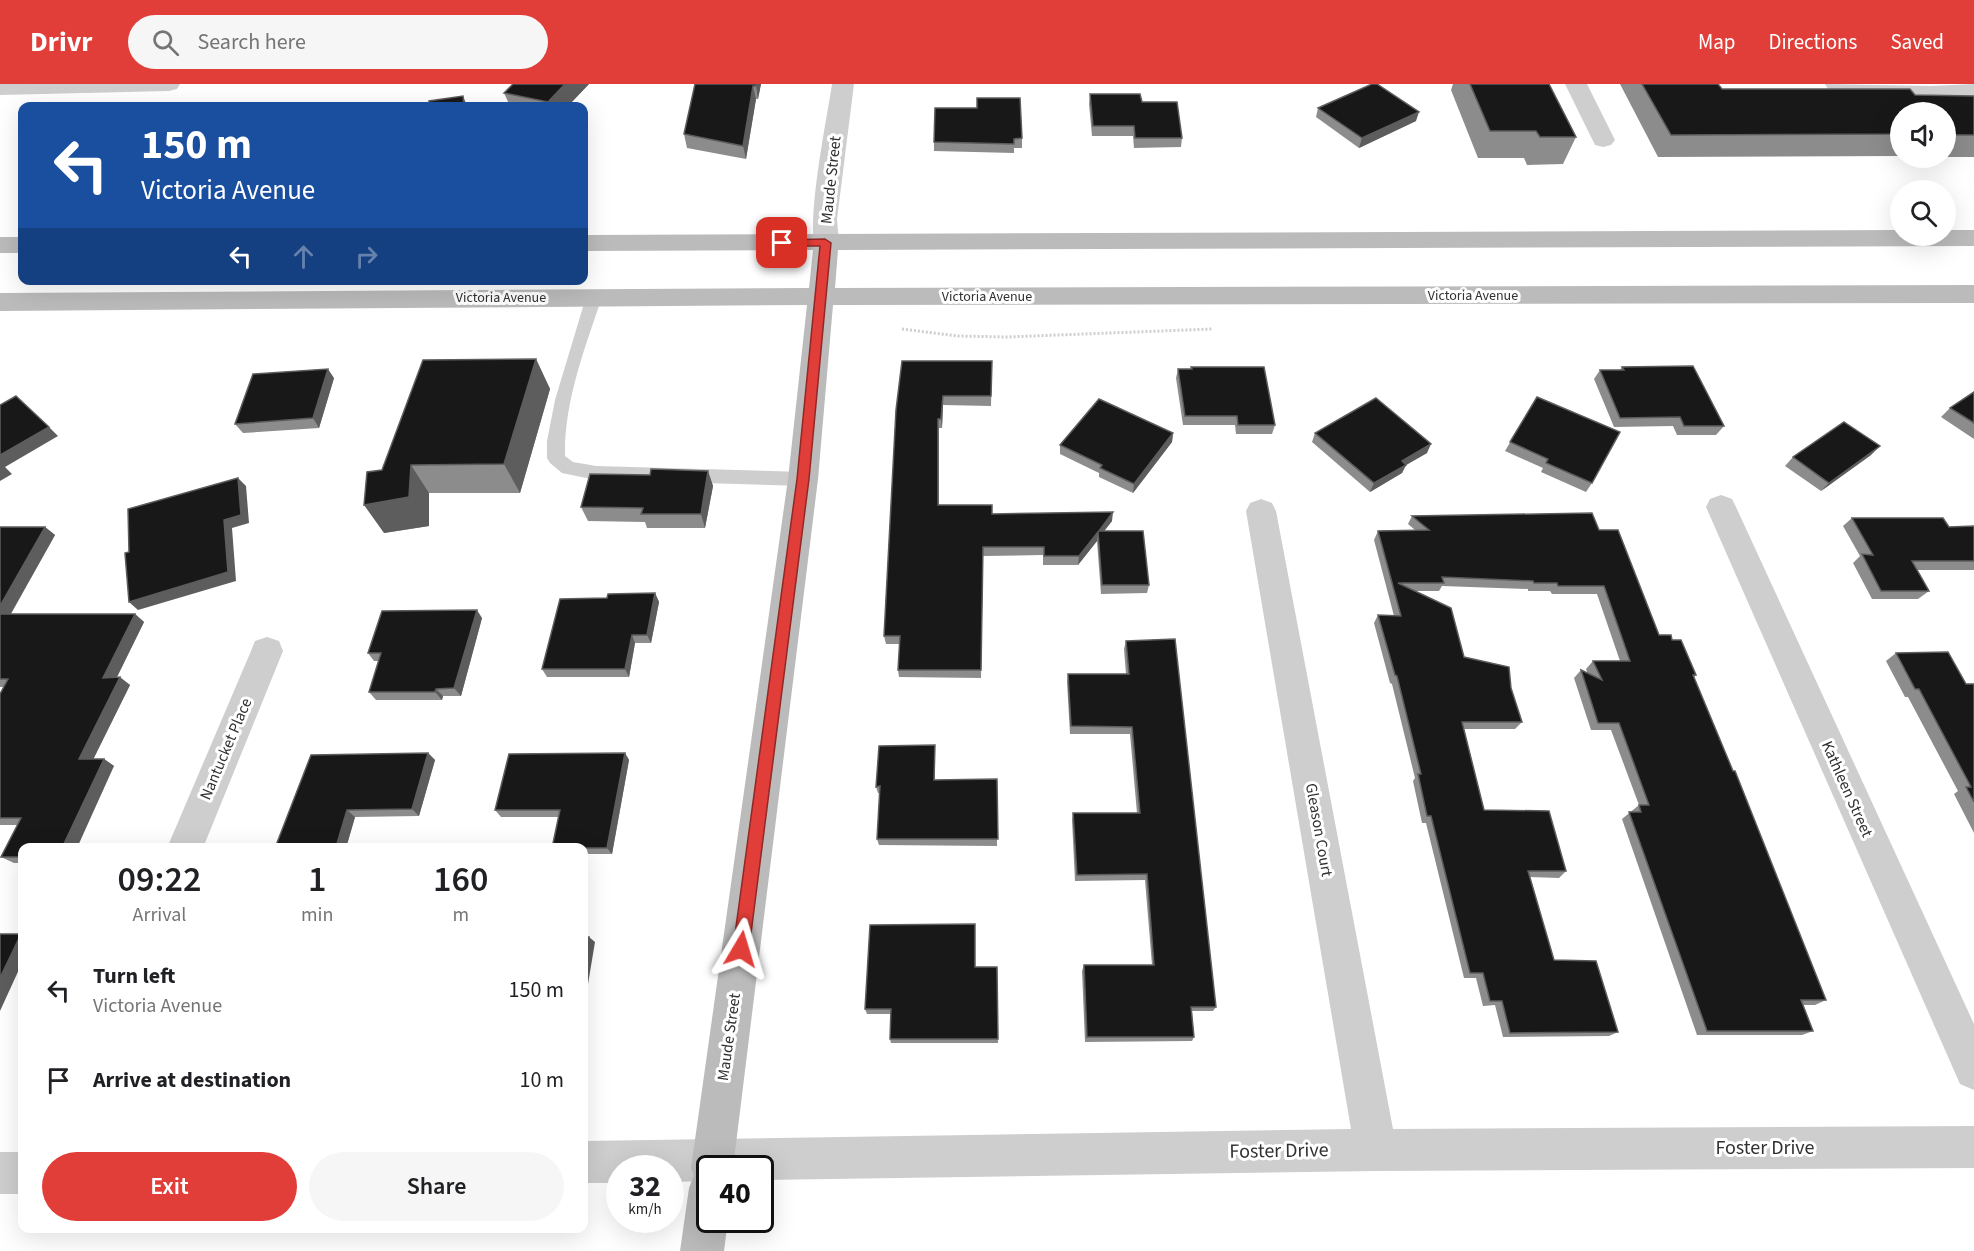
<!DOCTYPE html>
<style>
:root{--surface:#fff;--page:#f6f6f6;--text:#202124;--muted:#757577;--accent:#e13d39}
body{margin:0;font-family:"Source Sans 3",sans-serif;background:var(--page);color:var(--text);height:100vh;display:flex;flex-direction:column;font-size:22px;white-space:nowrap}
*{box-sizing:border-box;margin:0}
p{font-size:20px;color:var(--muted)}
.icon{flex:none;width:33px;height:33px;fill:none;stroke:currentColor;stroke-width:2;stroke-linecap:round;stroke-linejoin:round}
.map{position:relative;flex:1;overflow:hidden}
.sheet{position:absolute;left:18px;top:759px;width:570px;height:390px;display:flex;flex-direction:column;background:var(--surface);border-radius:12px;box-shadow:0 6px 24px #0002}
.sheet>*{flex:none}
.guide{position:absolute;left:18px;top:18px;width:570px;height:183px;border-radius:12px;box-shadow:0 6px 24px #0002;background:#1a4fa0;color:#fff;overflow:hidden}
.buttons{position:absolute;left:1890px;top:18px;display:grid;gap:12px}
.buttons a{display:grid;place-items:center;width:66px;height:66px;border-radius:50%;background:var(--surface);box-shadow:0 6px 24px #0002;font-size:30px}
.speed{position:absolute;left:606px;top:1071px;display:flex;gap:12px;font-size:30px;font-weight:700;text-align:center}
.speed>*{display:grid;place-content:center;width:78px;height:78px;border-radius:50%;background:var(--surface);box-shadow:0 6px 24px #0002;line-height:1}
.speed small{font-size:15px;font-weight:400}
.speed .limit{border:3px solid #111;border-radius:9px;background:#fff;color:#111}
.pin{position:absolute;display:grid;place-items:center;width:51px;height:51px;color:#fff;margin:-26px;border-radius:12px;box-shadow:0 3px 9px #0006}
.me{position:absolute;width:66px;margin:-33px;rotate:7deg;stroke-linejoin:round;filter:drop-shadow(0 0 4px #0008)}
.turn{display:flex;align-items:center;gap:21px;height:126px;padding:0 24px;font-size:27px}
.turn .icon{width:78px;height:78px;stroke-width:2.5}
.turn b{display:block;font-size:42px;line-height:51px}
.lanes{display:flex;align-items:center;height:57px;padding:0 24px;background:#0003;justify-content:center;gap:30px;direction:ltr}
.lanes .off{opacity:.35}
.eta{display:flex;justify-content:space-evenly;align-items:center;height:102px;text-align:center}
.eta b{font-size:36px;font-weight:600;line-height:42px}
.action{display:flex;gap:12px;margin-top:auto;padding:12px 24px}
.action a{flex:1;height:69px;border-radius:36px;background:var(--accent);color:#fff;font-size:24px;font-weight:600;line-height:69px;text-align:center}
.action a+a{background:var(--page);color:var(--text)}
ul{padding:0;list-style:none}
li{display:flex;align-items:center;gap:18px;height:90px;padding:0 24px}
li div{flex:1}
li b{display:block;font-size:22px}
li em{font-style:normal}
header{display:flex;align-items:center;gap:36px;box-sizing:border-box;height:84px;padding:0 30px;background:var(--accent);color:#fff}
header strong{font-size:28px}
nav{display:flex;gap:33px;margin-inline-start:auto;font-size:21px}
.search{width:420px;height:54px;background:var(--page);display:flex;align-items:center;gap:15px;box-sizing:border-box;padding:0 21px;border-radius:33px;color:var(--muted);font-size:22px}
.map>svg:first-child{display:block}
</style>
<header>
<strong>Drivr</strong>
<div class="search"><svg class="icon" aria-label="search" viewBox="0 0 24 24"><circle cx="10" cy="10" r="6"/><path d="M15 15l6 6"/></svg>Search here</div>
<nav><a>Map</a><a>Directions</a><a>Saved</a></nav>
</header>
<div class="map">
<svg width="1974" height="1167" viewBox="0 0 1974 1167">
<rect width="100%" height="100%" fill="#fff"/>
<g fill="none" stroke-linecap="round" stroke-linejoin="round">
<polyline stroke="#cecece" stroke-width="3" stroke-dasharray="2 2" stroke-linecap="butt" points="902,245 958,252 1007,253 1212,245"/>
<path fill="#cecece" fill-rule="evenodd" d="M594,208L602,213C585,264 564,317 565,372L573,378L596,382L803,388L809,390L812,395L809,400L803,402L596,396L562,389L550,379L547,374V357L555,316L586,213Z"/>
<g fill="#cecece" fill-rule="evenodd">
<polygon points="0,0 180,0 177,5 169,7 0,11"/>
<path d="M832,0H854L837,135L839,159L835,165L826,167L817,165C804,145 828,29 832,0Z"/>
<polygon points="1565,0 1587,0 1615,56 1611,61 1603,63 1595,61"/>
<polygon points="1825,0 1931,2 1974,0 1974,14 1931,16 1836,7 1828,5"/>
<polygon points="1721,411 1732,415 1736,423 1974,940 1974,1006 1960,1000 1706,423 1710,415"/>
<polygon points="1261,415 1272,419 1276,427 1393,1045 1974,1042 1974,1084 1376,1087 760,1096 760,1084 710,1084 710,1097 670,1098 670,1084 620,1084 620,1099 584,1099 584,1057 1351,1045 1246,427 1250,419"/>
<polygon points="267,553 279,557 283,567 203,764 167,764 251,567 255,557"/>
<rect x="0" y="1068" width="22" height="42"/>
</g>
<g fill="#bbb" fill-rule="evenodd">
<polygon points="1900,146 1900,152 1946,152 1946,146 1974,146 1974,162 838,166 835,204 1974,201 1974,219 833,221 818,395 733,1084 710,1084 710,1136 728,1136 724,1167 680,1167 689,1104 694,1091 691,1084 788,395 807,221 0,227 0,209 809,204 813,166 584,167 584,151"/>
<rect x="0" y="153" width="22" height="16"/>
</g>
</g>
<g fill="#8c8c8c">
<polygon points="513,0 589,0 568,22 510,22 504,9"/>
<polygon points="695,0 761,0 758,15 756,15 746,75 687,64 684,50"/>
<polygon points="1453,0 1549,0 1576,53 1563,80 1527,81 1524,74 1478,74 1451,6"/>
<polygon points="1620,0 1718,0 1722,5 1915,11 1974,12 1974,73 1946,73 1946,28 1900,28 1900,72 1658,73"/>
<polygon points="1090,10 1142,18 1182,54 1181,63 1134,64 1133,52 1092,52 1089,20"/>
<polygon points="1318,24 1416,37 1359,64 1316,33"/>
<polygon points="1022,54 1022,64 1014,64 1014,69 934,67 934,58"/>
<polygon points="536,275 550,305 520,409 429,409 429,442 384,449 382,386"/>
<polygon points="992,277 991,322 943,321 942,344 939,344 939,421 992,430 1112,437 1104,447 1149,501 1147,509 1101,510 1097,457 1078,481 1043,481 1043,471 983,472 981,594 899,593 898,586 900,560 886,560 884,552 896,326"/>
<polygon points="1191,283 1275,341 1272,350 1236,350 1235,341 1183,341 1176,294 1178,285 1191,285"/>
<polygon points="1622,283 1724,342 1716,351 1677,351 1673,342 1614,343 1594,295 1600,286 1620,286"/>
<polygon points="334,294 319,344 243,349 235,340"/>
<polygon points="1974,308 1974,355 1941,333 1950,324"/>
<polygon points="1537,313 1592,399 1586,408 1541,388 1543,384 1505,367"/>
<polygon points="1173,349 1172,358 1133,409 1099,393 1099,389 1060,370 1060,361"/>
<polygon points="1315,349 1427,369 1406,381 1402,389 1370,408 1312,358"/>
<polygon points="1871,371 1821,407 1785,382 1793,373"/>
<polygon points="708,387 713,402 705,444 647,444 645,438 588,437 581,423 650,391"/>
<polygon points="1412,432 1599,446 1659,551 1672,556 1696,591 1694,593 1826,916 1815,921 1803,921 1813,947 1802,951 1697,951 1622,735 1639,721 1611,646 1591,646 1574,594 1581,586 1588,590 1586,585 1593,577 1620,577 1597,510 1552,510 1550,507 1528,507 1528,505 1442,502 1439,507 1416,507 1464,573 1511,604 1522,638 1515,645 1464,645 1484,726 1566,787 1559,794 1530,793 1554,876 1618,948 1609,952 1503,953 1495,921 1483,922 1476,894 1464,894 1426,739 1422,739 1413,697 1415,694 1392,600 1390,599 1374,539 1378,531 1394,532 1374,456 1378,447 1415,446 1408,440"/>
<polygon points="1852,434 1949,443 1974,442 1974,486 1917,486 1929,507 1918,515 1872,515 1853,479 1860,472 1843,442"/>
<polygon points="0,443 45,443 55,451 11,530 135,530 144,538 117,593 130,601 93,675 104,675 114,682 22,764 22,779 14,779 1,773 18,741 0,741 0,610 4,603 0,603"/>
<polygon points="655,509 659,518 651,559 635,559 629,593 547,593 542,585 607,514"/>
<polygon points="482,534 461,612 443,612 442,616 376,616 369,608 379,577 374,577 368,569"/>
<polygon points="1126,557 1216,923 1213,927 1192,927 1194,953 1192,957 1085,958 1082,887 1084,881 1152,881 1145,796 1075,797 1072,736 1073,729 1137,729 1130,650 1070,650 1067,598 1068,590 1126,590 1124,565"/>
<polygon points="1896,569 1966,600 1974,600 1974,749 1954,710 1958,707 1908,613 1905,613 1886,577"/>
<polygon points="935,661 935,696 997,695 997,762 879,761 877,755 880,709 878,709 876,703"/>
<polygon points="428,669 435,676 419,732 355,733 346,764 275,764"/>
<polygon points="625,669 629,676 612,770 584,770 584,764 559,733 501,733 495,726"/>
<polygon points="975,883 997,883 998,959 891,959 890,955 891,930 867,930 865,925"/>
</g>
<g fill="#5d5d5d">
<polygon points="565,0 589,0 568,22 550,22 548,18"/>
<polygon points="756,0 761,0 758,15 756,2"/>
<polygon points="753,2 756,15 746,75 743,62"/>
<polygon points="463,12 467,22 464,22"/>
<polygon points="1419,28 1416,37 1359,64 1362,54"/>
<polygon points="536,275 550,305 520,409 504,380"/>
<polygon points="328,285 334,294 319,344 313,334"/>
<polygon points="943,312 943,321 942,344 941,335"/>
<polygon points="49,343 58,352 5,383 12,390 0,397 0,371"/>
<polygon points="1173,349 1172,358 1133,409 1134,400"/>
<polygon points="1431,360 1427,369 1406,381 1402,389 1370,408 1374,399 1402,377"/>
<polygon points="1880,362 1871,371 1821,407 1829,399"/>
<polygon points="411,381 429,409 429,442 384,449 364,421"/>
<polygon points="708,387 713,402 705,444 701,430"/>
<polygon points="238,394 246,402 249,439 232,444 236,497 138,526 129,518 224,436"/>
<polygon points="1113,428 1112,437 1098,455 1099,447"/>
<polygon points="45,443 55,451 6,538 0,534 0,522"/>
<polygon points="1098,448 1097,457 1078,481 1079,472"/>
<polygon points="655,509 659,518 651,559 647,551"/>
<polygon points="477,526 482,534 461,612 454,604"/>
<polygon points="135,530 144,538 113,601 103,594"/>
<polygon points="632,551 635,559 629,593 625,585"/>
<polygon points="120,593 130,601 90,682 79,675"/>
<polygon points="436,605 443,612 442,616 435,608"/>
<polygon points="428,669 435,676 419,732 412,725"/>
<polygon points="625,669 629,676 612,770 607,764"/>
<polygon points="104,675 114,682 77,764 62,764"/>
<polygon points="347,726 355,733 346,764 336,764 336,763"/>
<polygon points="21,850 22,850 22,879 0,927 0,894"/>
<polygon points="589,853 595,858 586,912 584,910 584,888"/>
</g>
<g fill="#181818" stroke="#5d5d5d" stroke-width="1.5">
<polygon points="513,0 565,0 548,18 504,9"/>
<polygon points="695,0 756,0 756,2 753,2 743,62 684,50"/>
<polygon points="1372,0 1377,0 1419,28 1362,54 1318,24"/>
<polygon points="1470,0 1549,0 1576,53 1540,53 1536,47 1490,47"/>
<polygon points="1642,0 1718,0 1722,5 1910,5 1915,11 1974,12 1974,51 1946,51 1946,28 1900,28 1900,50 1671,51"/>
<polygon points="1090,10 1140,10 1142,18 1177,18 1182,54 1135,54 1134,42 1093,42"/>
<polygon points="463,12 464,22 425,22 429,22 429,17"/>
<polygon points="977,14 1020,14 1022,54 1014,55 1014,60 934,58 935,24 977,24"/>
<polygon points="536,275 504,380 411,381 409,413 364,421 367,388 382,386 423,276"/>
<polygon points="902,277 992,277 991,312 943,312 941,335 938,335 938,421 992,421 992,430 1113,428 1099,447 1143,447 1149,501 1102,501 1098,448 1079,472 1044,472 1044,463 983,463 981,586 898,586 900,552 884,552 896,326"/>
<polygon points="1693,282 1724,342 1684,342 1680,333 1620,334 1600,286 1624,286 1622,283"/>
<polygon points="1191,283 1264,283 1275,341 1238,341 1237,332 1185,332 1178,285 1192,285"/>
<polygon points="328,285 313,334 235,340 253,290"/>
<polygon points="1974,308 1974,339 1950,324"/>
<polygon points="16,312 49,343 0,371 0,321"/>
<polygon points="1537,313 1620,348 1592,399 1546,379 1548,375 1510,358"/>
<polygon points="1376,314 1431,360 1402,377 1406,381 1374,399 1315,349"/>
<polygon points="1099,315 1173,349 1134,400 1100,384 1102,381 1060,361"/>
<polygon points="1844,338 1880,362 1829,399 1793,373"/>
<polygon points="651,385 708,387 701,430 641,430 643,424 581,423 590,390 650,391"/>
<polygon points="238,394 241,431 224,436 228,488 129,518 125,469 129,468 128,425"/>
<polygon points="1592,429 1599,446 1618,446 1659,551 1671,551 1672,556 1681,556 1696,591 1693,591 1733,687 1735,687 1826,916 1801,916 1813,947 1707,947 1629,728 1641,728 1639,721 1649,721 1619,639 1598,639 1581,586 1602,596 1593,577 1630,577 1604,502 1558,502 1557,499 1534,499 1533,497 1442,493 1444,499 1398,499 1451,524 1464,573 1509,583 1511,604 1522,638 1462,638 1484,726 1549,727 1566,787 1528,787 1554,876 1596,877 1618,948 1510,949 1502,917 1490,917 1483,889 1470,889 1431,732 1427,732 1418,690 1421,690 1397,592 1395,591 1378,531 1401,532 1378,447 1429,446 1412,432"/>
<polygon points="1852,434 1943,434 1949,443 1974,442 1974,477 1912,477 1929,507 1881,507 1862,470 1873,471"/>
<polygon points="0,443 45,443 0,522"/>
<polygon points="655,509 647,551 632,551 625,585 542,585 560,515 607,514 608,510"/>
<polygon points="477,526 454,604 436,605 435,608 369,608 381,569 368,569 382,527"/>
<polygon points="0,530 135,530 103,594 120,593 79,675 104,675 62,764 22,764 22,773 1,773 21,734 0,734 0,610 8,595 0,595"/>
<polygon points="1175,555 1216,923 1191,923 1194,953 1087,953 1084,881 1154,881 1147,790 1077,791 1073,729 1140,729 1132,643 1071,642 1068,590 1129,590 1126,557"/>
<polygon points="1948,568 1966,600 1974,600 1974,718 1966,703 1971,703 1919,605 1915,605 1896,569"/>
<polygon points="935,661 934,696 997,695 998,755 877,755 880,702 876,703 879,662"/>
<polygon points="428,669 412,725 347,726 336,763 275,764 311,671"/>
<polygon points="625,669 607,764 552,764 560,726 495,726 509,670"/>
<polygon points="975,840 975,883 997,883 998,955 890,955 891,925 865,925 870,841"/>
<polygon points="0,850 21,850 0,894"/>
<polygon points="584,853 589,853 584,888"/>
</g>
<polygon fill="#e13d39" stroke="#922825" stroke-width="1.5" points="825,155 831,159 809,395 749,865 746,870 741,873 735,870 733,865 797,395 820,162 782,162 776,159 782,156"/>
<g text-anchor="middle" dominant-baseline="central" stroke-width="6" stroke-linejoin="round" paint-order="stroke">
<g font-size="14" fill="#313131" stroke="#fff">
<text x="1473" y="212">Victoria Avenue</text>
<text x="987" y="213">Victoria Avenue</text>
<text x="501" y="214">Victoria Avenue</text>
</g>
<g font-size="16" fill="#313131" stroke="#fff">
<text transform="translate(831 96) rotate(-84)">Maude Street</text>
<text transform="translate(226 665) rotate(-67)">Nantucket Place</text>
<text transform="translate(1847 705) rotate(66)">Kathleen Street</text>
<text transform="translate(1319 746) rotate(80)">Gleason Court</text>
<text transform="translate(729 953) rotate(-82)">Maude Street</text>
</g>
<g font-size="20" fill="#313131" stroke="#fff">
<text x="1765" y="1064">Foster Drive</text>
<text transform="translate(1279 1067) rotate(-1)">Foster Drive</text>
</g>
</g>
</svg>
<div class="buttons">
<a><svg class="icon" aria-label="sound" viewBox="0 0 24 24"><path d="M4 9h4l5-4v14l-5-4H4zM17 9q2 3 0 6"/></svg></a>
<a><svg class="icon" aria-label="search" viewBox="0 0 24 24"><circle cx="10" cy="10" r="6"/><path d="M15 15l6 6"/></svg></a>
</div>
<div class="speed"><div>32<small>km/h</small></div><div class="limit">40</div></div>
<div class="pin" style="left:782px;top:159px;background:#d93025"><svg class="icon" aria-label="arrive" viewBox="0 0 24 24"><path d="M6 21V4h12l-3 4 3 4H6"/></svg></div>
<svg class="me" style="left:741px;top:865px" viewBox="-20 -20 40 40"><path d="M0-17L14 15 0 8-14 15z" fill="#e13d39" stroke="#fff" stroke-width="4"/></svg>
<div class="guide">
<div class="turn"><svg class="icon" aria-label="left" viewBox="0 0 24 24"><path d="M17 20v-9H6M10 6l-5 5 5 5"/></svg><div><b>150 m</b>Victoria Avenue</div></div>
<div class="lanes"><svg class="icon" aria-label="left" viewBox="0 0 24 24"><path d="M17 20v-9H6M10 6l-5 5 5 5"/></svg><svg class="icon off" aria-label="ahead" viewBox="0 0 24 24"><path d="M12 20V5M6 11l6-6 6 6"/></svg><svg class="icon off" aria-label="right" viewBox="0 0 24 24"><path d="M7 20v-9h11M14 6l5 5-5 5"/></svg></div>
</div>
<section class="sheet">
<div class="eta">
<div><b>09:22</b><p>Arrival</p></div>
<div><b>1</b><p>min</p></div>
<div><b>160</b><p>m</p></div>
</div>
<ul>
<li><svg class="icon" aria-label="left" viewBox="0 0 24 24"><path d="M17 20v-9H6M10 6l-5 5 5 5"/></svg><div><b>Turn left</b><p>Victoria Avenue</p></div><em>150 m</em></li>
<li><svg class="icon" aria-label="arrive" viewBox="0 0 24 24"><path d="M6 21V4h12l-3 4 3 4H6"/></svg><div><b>Arrive at destination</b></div><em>10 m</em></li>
</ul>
<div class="action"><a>Exit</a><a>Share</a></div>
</section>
</div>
